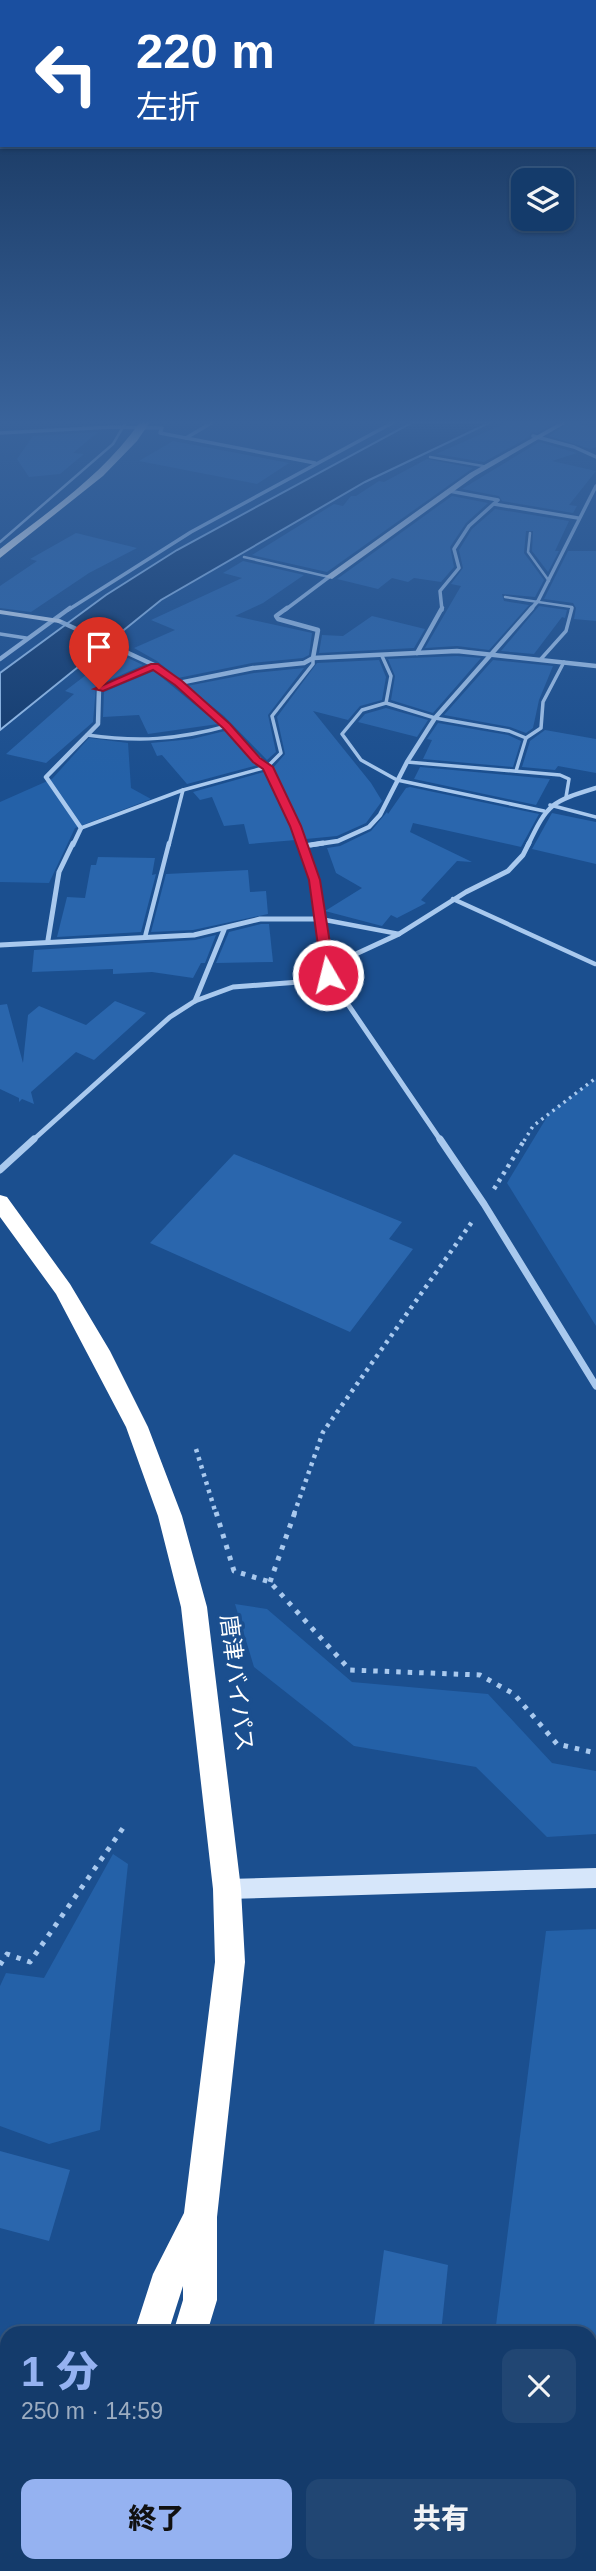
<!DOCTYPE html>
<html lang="ja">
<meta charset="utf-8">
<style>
:root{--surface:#143b6b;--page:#214673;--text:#f1f3f6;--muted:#9dadc1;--line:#33557e;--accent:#95b2f1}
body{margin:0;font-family:Arial,"Noto Sans JP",sans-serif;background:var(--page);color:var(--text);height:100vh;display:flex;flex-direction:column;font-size:26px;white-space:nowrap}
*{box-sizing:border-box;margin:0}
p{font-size:23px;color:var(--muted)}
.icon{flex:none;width:38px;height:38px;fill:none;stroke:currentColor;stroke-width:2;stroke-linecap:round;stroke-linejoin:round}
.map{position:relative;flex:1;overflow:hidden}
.sheet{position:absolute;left:0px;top:2326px;width:597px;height:247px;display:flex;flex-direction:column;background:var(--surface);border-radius:21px 21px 0 0;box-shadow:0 2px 5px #0004,0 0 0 2px var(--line)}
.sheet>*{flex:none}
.top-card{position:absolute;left:0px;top:0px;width:597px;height:147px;box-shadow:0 2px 5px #0004,0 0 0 2px var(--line);background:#1a4fa0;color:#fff;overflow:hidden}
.buttons{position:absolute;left:511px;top:168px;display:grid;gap:14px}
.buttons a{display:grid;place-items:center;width:63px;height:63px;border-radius:14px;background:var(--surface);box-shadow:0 2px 5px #0004,0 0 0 2px var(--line);font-size:35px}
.pin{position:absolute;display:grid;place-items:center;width:60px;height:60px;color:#fff;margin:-72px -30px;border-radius:50% 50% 50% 0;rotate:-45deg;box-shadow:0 0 7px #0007}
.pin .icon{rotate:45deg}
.me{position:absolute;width:77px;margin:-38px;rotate:352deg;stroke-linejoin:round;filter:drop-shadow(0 0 5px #0008)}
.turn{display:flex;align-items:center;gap:24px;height:147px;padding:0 21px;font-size:32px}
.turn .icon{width:91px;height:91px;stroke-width:2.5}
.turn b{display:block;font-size:49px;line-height:60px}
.round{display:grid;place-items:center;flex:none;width:74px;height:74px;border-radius:14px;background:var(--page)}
.headline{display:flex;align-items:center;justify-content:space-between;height:119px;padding:0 21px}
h1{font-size:42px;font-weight:800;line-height:52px;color:var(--accent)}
.cta{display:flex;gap:14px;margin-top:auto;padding:14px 21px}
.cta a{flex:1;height:80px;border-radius:14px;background:var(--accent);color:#111;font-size:28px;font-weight:800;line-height:80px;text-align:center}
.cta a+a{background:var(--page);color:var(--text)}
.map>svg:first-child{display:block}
</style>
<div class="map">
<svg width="596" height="2571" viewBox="0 0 596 2571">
<rect width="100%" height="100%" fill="#1b4f8f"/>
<g fill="#2461a8">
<polygon points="89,738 128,743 131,788 151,799 75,828 49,883 0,882 0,802 52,779"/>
<polygon points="596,1079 596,1326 507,1183 550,1112"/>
<polygon points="235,1604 267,1609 352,1682 488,1694 552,1763 596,1771 596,1834 547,1837 476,1767 354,1746 254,1667"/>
<polygon points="113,1854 128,1864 100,2130 49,2144 0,2126 0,1986 6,1973 44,1978"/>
<polygon points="596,1929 596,2571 430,2571 432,2566 590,2566 590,2333 495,2333 546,1931"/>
<polygon points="7,2436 7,2531 0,2554 0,2455"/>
</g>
<polygon fill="#123a6d" stroke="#9cc4f0" stroke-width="2" points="413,422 491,422 365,482 161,600 0,730 0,673 106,595 177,550"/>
<g fill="#2a66ad">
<polygon points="508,422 556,422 537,433 531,432 529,437 484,462 436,454"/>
<polygon points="570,422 596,428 596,447 590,449 549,436"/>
<polygon points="98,432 73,453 84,454 60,474 29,477 17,459 33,436"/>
<polygon points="173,441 242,454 289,463 257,484 139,461"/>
<polygon points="539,442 577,453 552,461 596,471 569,505 577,506 573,513 502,501 499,496 462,489"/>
<polygon points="427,459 473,468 327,572 252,555 334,504 343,506 351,496 356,496 379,481 384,482"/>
<polygon points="452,496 488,503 466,523 450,547 454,567 441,582 414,578 408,582 392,578 378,589 337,579"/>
<polygon points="495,509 569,521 555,551 559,551 548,572 532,551 533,531 526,531 524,553 544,580 535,597 502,594 504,601 529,605 489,650 457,646 425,648 461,586 451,584 463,568 459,550 472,529"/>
<polygon points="76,533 137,548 89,573 31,612 0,608 0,586 37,561 30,559"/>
<polygon points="568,551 596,551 596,621 574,619 576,608 573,603 544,599"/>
<polygon points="243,561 304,575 263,603 235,616 312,633 309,655 303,658 252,663 178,678 157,661 134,648 175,630 151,620 242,578 223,573"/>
<polygon points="539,606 567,610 565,618 562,617 534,654 501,651"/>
<polygon points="372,616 425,629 414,648 319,653 322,635 343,636"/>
<polygon points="457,656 481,658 433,713 391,700 395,676 388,659"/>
<polygon points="128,658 143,665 96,686 93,722 46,763 6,754 74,694 65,691 90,672"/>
<polygon points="379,660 386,677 382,700 360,706 348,720 313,711 371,783 382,801 366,823 337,836 306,839 273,768 285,754 277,717 317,663"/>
<polygon points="493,660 553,666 539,700 533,728 526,733 510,727 444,715"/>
<polygon points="304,668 268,715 276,752 267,760 224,716 187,686 254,673"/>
<polygon points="154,671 218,724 148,734 139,715 103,717 104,692"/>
<polygon points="386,708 428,720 417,737 358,722 365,714"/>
<polygon points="438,723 508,735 521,741 513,767 423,759 432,740 427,739"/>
<polygon points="545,730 596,739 596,773 558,766 555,770 522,767 530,741"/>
<polygon points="225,731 258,765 187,784 162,755 157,756 151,743 192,739"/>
<polygon points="420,767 550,779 536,805 414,779"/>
<polygon points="264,772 296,840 249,844 244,824 224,826 212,797 200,800 193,792"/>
<polygon points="410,787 539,814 521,847 413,823 410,832 472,862 457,861 421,900 426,903 397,918 391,915 382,926 325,911 362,888 336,873 327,848 340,846 371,831 387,812 388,814 406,788"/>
<polygon points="552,813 596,822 596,864 532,849"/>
<polygon points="98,857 155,858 152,875 156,874 141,932 57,937 67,897 85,898 91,865 96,865"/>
<polygon points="248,870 250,892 266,891 268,914 193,930 151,932 166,874"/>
<polygon points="261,924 269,924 273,962 216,963 229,932"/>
<polygon points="216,935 205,963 201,963 193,978 152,972 113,974 113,969 32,972 34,950 195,940"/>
<polygon points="115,1001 146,1013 94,1060 76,1052 31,1092 34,1104 22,1099 19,1102 19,1098 0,1089 0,1005 7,1004 23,1063 28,1015 39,1006 86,1025"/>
<polygon points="234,1154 402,1222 389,1239 413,1249 350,1332 150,1243"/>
<polygon points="0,2151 70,2170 49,2241 0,2228"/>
<polygon points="384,2250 448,2265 441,2333 373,2333"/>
</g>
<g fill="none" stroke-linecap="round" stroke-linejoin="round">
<polyline stroke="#a9c9ee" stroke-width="3.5" stroke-dasharray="2.5 4.5" stroke-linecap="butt" points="524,1141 533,1126 596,1078"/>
<g stroke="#a9c9ee" stroke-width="4.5" stroke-dasharray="3.5 5" stroke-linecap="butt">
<polyline points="494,1189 525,1139"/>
<polyline points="196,1449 216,1514"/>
<polyline points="294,1514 323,1432 474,1219"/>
</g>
<g stroke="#a9c9ee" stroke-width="5" stroke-dasharray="4.5 7" stroke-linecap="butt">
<polyline points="216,1512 234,1571 270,1582 350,1670 480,1675 514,1694 557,1744 596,1753"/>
<polyline points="270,1582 295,1512"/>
<polyline points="0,1965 7,1954 30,1962 123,1828"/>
</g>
<g stroke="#a9c9ee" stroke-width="2.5">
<polyline points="430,457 483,466"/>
<polyline points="530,533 528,552 549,581"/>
<polyline points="0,542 113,444 126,422"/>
<polyline points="244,557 329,577"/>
<polyline points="505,597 572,607 571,610"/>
</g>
<g stroke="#a9c9ee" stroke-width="3.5">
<polyline points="0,634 26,638"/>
<polyline points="382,656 391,676 386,703 362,710 342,734 361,760 397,780 544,811"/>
<polyline points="540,660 566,631 572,608"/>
<polyline points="386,703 435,718 509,731 526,738"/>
<path d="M87,735C138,742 177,740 227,726"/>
<polyline points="407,762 560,775 569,779 566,797"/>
<polyline points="516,771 526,738 541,728 543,702 564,662"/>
<polyline points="550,805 596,817"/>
<polyline points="81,828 183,790 267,767 281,753 272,716 313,664 313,658"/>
<polyline points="169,845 183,790"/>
</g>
<g stroke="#a9c9ee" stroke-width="4.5">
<polyline points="453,899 595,964"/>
<polyline points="320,919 399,934"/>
<polyline points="145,937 169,843"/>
</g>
<g stroke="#a9c9ee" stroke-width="3.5">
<polyline points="0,433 112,427 162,428 160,433 315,463"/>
<polyline points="533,436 574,447 596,457"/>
<polyline points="186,438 213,422"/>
<polyline points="494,504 578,518"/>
<polyline points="68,610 191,532 394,422"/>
<polyline points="285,610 329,577"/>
<polyline points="442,610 440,591 459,568 454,549 469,526 498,500 449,491"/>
<polyline points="530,610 538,601 596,486"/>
</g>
<g stroke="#a9c9ee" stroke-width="4.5">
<polyline points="287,608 276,616 278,619 318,630 313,658"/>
<polyline points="59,621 154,665 221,720 267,767 304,845"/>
<polyline points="417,653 442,608"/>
<polyline points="0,659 70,608"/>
<polyline points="179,683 253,668 304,663 313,658 457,651 596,666"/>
<polyline points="73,845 81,828 46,777 98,724 99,689 154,666"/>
<polyline points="311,845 338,841 369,827 380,815 407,762 435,718 532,608"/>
<path d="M528,845C548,803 551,802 596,788"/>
</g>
<g stroke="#a9c9ee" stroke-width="5">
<polyline points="303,843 315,880 328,975 441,1141"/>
<polyline points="304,846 323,843"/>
<polyline points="48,940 59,872 73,843"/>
<polyline points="0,945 194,935 260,919 320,919"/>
<polyline points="195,1001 224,930"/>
<polyline points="32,1141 170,1017 195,1001 233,987 312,981 328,975 345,959 399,934 466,892 508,871 523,855 529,843"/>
</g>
<g stroke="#a9c9ee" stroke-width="7">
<polyline points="440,1139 484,1204 596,1386"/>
<polyline points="0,1170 34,1139"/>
</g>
<g fill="#d6e6fa" fill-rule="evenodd">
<polygon points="561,422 568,422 475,476 332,579 325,577 470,473"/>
<polygon points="0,610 59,619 63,621 59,623 0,614"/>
<polygon points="596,1868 596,1888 227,1899 220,1896 217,1889 220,1882 227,1879"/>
</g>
<g fill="#fff" fill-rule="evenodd">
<path d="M140,422H150L137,441L103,476L0,558V549C49,511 104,474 140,422Z"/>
<polygon points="0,1195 7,1197 70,1284 110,1351 148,1427 182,1516 207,1607 241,1889 245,1962 217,2217 217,2300 207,2333 173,2333 183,2300 183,2286 168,2333 134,2333 153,2274 184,2213 215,1962 213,1889 181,1607 158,1516 126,1427 56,1294 0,1217"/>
<polygon points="59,2566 97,2566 95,2571 57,2571"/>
<polygon points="102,2566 140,2566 138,2571 100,2571"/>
</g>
</g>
<linearGradient id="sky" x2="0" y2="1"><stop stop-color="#0f2b4f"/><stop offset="0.54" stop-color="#39639b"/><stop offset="1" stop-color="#39639b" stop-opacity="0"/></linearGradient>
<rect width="596" height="782" fill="url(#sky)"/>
<polygon fill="#e11d48" stroke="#92132f" stroke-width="2" points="151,664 158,664 182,681 230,724 260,758 273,767 301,826 320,880 335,975 333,978 328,979 322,975 309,880 290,826 263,769 253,762 223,728 175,685 153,670 103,691 94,689"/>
<g text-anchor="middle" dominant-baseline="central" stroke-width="7" stroke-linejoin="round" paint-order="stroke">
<g font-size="23" fill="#fff" stroke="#1b4f8f">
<text transform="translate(237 1683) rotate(83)">唐津バイパス</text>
</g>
</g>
</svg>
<div class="buttons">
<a><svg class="icon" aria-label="layers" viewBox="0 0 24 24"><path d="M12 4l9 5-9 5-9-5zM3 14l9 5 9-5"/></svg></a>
</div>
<div class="pin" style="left:99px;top:689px;background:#d93025"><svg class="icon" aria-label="arrive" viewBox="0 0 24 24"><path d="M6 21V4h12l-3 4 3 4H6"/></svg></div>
<svg class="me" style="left:328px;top:975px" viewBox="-20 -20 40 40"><circle r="17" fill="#e11d48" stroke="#fff" stroke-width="3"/><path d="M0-11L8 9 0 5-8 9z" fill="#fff"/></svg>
<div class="top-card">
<div class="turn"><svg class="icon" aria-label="left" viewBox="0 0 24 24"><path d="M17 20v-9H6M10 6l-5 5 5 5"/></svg><div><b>220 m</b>左折</div></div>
</div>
<section class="sheet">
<div class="headline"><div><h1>1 分</h1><p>250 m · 14:59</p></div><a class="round"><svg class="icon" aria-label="close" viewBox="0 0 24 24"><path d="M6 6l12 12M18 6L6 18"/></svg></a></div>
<div class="cta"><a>終了</a><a>共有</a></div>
</section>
</div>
